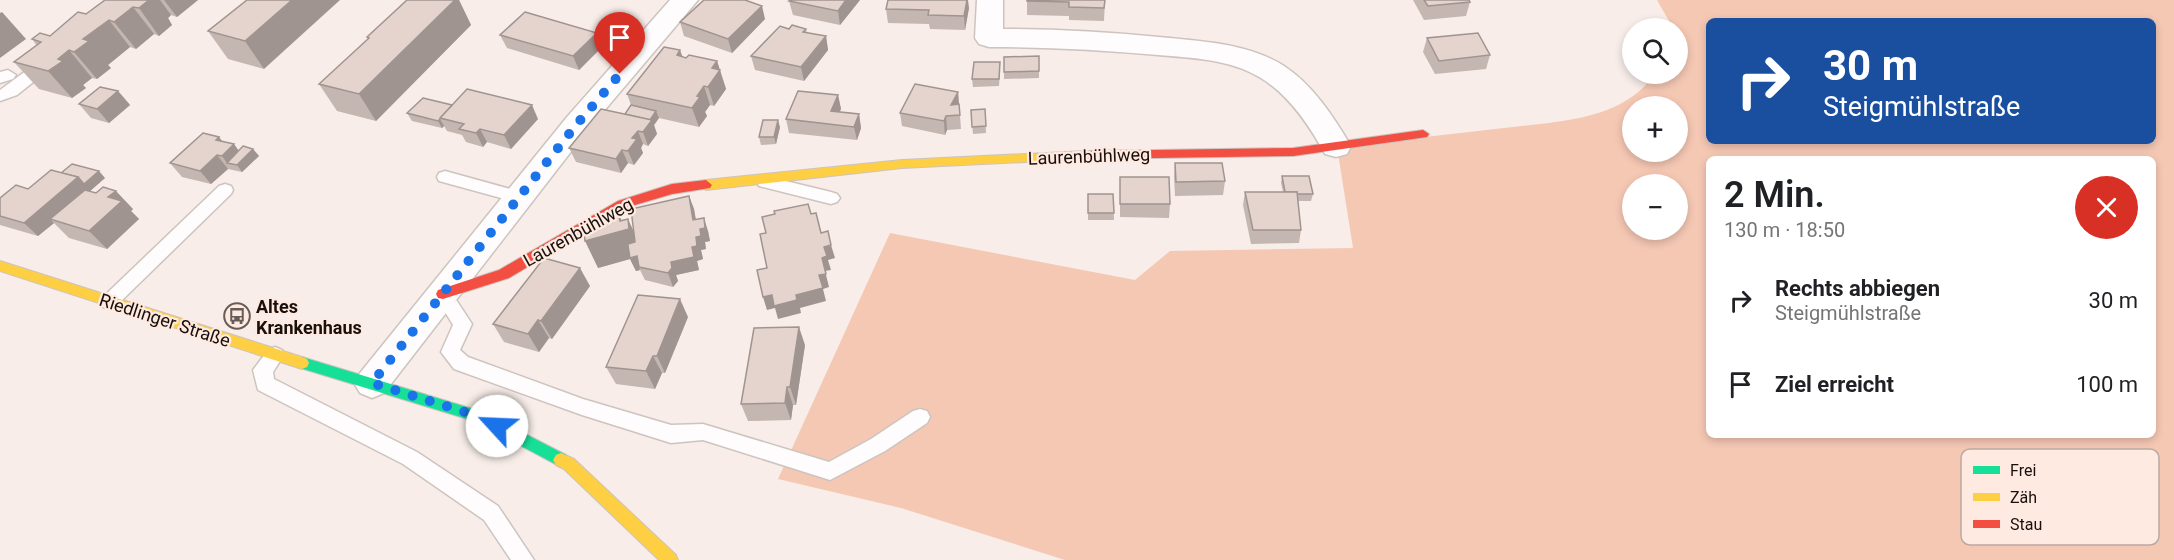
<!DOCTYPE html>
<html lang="de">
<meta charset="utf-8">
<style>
:root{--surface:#fff;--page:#f2f2f2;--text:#202124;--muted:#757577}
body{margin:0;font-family:Roboto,sans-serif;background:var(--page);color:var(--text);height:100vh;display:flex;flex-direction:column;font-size:22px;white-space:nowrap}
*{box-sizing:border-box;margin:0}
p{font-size:20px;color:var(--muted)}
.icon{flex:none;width:33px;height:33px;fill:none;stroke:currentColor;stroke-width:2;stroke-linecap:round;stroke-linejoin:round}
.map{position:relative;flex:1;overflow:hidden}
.details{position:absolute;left:1706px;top:156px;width:450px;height:282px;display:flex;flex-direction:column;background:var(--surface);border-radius:9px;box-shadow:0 3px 9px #0003}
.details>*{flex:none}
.banner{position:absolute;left:1706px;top:18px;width:450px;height:126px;border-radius:9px;box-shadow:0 3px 9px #0003;background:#1a4fa0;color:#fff;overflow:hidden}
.buttons{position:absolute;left:1622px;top:18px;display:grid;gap:12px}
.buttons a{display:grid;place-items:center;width:66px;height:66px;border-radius:50%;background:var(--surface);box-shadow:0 3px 9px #0003;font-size:30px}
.pin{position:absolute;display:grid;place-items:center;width:51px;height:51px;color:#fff;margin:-62px -26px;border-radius:50% 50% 50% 0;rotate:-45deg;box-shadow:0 0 6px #0007}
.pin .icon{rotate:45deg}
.me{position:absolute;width:66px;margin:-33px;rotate:295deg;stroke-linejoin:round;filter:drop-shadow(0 0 4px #0008)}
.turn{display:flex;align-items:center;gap:21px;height:126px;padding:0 18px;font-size:27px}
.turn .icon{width:78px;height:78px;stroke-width:2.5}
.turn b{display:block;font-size:42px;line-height:51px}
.round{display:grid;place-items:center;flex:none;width:63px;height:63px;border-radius:32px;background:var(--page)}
.headline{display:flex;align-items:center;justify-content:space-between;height:102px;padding:0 18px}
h1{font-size:36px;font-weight:600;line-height:45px}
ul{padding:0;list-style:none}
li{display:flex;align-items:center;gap:18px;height:84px;padding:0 18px}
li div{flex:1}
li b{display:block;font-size:22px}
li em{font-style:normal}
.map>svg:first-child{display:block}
</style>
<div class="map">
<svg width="2174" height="560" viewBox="0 0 2174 560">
<rect width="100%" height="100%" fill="#f8ede8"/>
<path fill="#f5c8b4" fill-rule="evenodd" d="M1657,0H2174V560H1065L901,508L778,479L890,233L1135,280L1170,251L1353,248L1337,147L1549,123C1591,117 1628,110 1655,74H1677V28H1673ZM1708,21H2152V141H1708ZM1632,106H1677V152H1632ZM1708,159H2152V435H1708ZM1632,184H1677V230H1632Z"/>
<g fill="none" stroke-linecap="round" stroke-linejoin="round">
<g stroke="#cdc4bf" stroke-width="3">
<g id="lane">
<polygon points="47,58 52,59 55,63 52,67 17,95 0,101 0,90 42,59"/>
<polygon points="8,70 16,75 13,79 0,83 0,72"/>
<polygon points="445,171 525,193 527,197 525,201 519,203 439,181 437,177 439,173"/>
<polygon points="765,176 831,192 837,194 840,198 837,202 831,204 759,186 757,182 759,178"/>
<polygon points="225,184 231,186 233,190 231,194 115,307 109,309 103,307 100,302 103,297 219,186"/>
<polygon points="443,287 449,289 472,324 460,350 468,357 583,399 671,425 703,424 829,462 871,439 913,411 920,409 927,411 930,417 927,423 885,451 830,480 703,440 671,443 582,415 454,369 441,352 453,325 434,294 437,289"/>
<polygon points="275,347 282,350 284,355 273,372 274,379 417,452 498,506 534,560 511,560 484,520 403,464 258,390 253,370 268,350"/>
</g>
</g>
<g stroke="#cdc4bf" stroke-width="3">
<g id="street">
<polygon points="670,0 698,0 587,131 384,393 372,398 360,393 354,383 360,373 567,117"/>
<path d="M977,0H1003V29C1055,29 1107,32 1159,37C1200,41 1248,43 1284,66C1313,85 1333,116 1351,146L1347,154L1336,157L1325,154C1309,125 1289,95 1261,78C1230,59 1192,58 1158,55C1102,50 1046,47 989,47L979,44L975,38Z"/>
</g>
</g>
<g stroke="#cdc4bf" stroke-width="2">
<polygon id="fast" points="302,357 483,412 566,455 569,460 566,465 561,467 474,421 297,367 295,363 297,359"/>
</g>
<g stroke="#cdc4bf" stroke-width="2">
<g id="slow">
<polygon points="1087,151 1093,155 1087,159 902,168 706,190 700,185 706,180 902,160"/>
<polygon points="0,261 302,357 307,359 309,363 307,367 302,369 0,271"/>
<polygon points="561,453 574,459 676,555 678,560 659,560 564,469 556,465 553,460 556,455"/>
</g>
</g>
<g stroke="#cdc4bf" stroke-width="2">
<g id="jam">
<polygon points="1423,130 1429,134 1427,137 1293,156 1087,159 1081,155 1087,151 1293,148"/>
<polygon points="706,180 712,185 710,188 672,194 628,207 509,278 443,299 438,298 436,294 438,290 499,270 618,201 672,184"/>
</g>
</g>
<use href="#lane" fill="#fefcfc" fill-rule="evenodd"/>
<use href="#street" fill="#fefcfc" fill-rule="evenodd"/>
<use href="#fast" fill="#16e098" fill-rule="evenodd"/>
<use href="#slow" fill="#ffcf43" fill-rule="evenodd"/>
<use href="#jam" fill="#f24e42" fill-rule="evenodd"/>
</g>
<g fill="#c4b6b0">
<polygon points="105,0 198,0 177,17 171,15 168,18 172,25 159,36 154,34 136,49 130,47 108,65 111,68 97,79 92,78 83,85 86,88 72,98 39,89 14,62 37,46 32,39 50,36 86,14"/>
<polygon points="247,0 264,69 228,59 208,31"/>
<polygon points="407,0 459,0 471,25 376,121 337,111 319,84 368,39 367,37"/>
<polygon points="860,0 840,25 793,15 789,1"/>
<polygon points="1027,0 1105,0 1104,21 1069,20 1069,16 1027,15"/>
<polygon points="1413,0 1469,0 1470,2 1466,16 1424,20"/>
<polygon points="969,8 965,30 930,29 929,24 888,23 886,9"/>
<polygon points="765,19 732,53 684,36 680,22"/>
<polygon points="789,29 806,29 807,33 826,36 828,50 804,81 755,70 751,56"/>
<polygon points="597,33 602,47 579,70 507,48 500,35"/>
<polygon points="1427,38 1490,55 1486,69 1435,74 1423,52"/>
<polygon points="1039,56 1039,78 1004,79 1004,72"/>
<polygon points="682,57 717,61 726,89 714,106 710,105 705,112 707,116 699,127 659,118 654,125 657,134 648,146 643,144 641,148 643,153 634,165 628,163 621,173 576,162 569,148 625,114 631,105 627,94"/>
<polygon points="1000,69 999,86 973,87 972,79"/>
<polygon points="118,91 130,105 109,123 91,118 79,104"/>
<polygon points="958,92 961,129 947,130 945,135 902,126 900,113"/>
<polygon points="838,95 841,109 839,112 859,114 861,128 857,140 789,133 786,119"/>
<polygon points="452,105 538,119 511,149 487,142 483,147 466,142 462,135 447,131 444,126 442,128 412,121 407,113"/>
<polygon points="985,109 986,133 973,134 971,110"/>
<polygon points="780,127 776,144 761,145 759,137"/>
<polygon points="219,137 222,141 239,151 253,149 259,156 242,172 228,169 211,184 182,177 170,163"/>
<polygon points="1175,163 1225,181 1223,195 1175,196 1174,177"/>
<polygon points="61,173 105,178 90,191 133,209 131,211 139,219 107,249 69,238 54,223 38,236 0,225 0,198 28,189"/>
<polygon points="1282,176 1313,194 1311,201 1298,201 1301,230 1299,243 1251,244 1243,205 1245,192 1283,192 1281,183"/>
<polygon points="1120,177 1170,204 1169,218 1120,217"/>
<polygon points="1088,194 1113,194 1114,220 1088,220"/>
<polygon points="689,196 694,209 696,220 708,231 710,241 705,242 706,249 701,250 703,259 697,261 699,270 676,275 678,281 673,287 645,280 640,270 636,271 630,259 598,268 619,215 621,221 634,232"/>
<polygon points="590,286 552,339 549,338 539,352 504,342 493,324"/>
<polygon points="688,317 665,373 662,373 655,389 616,384 606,367"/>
<polygon points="805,345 796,405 793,405 791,420 748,421 741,404"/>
</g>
<g fill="#a09490">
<polygon points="146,0 160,0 171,15 168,18 172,25 159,36 139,8"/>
<polygon points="164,0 198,0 177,17"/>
<polygon points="292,0 340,0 264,69 245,41"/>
<polygon points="455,0 459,0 471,25 376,121 359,94"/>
<polygon points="846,0 860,0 840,25 838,11"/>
<polygon points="967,0 968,0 969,8 965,30 964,16"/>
<polygon points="762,6 765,19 732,53 728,39"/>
<polygon points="133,7 154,34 136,49 114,22"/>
<polygon points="2,12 26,39 0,58 0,13"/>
<polygon points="109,20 130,47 108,65 111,68 97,79 74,52 83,39"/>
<polygon points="597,33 602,47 579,70 573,56"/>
<polygon points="826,36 828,50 804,81 801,67"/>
<polygon points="69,50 92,78 83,85 86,88 72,98 48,71 58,59"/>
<polygon points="680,50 687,69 677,55"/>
<polygon points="717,61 726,89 714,106 708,87 712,68"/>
<polygon points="704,86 710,105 705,112 707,116 699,127 692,108 697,96"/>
<polygon points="118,91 130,105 109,123 97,109"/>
<polygon points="958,92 959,105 961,129 959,106 951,105"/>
<polygon points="838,95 841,109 834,125 831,111"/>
<polygon points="532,105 538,119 511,149 504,135"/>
<polygon points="656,111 659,118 654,125 657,134 648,146 643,132 646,125"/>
<polygon points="859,114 861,128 857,140 854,127"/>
<polygon points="946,116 947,130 945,135 944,121"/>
<polygon points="440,119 444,126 442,128 438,121"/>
<polygon points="778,120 780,127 776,144 774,137"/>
<polygon points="480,129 487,142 483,147 476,133"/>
<polygon points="638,131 643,144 641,148 643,153 634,165 628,151 632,138"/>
<polygon points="219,137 228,150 234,144 244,158 253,149 259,156 242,172 237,165 227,163 222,156 216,140"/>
<polygon points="622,150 628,163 621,173 616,159"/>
<polygon points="217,155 228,169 211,184 200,171"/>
<polygon points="99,171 105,178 56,221 50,219 54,223 38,236 24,223 78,177"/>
<polygon points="116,191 133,209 131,211 139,219 107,249 89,231 108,197"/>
<polygon points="689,196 694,209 698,234 693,220"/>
<polygon points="619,215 626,230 628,219 640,245 639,267 640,270 636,271 630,259 598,268 585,241 620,221"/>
<polygon points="704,218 708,231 710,241 705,242 706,249 701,250 703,259 697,261 699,270 676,275 678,281 673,287 668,273 671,262 692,247"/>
<polygon points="831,245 835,258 828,260 831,270 825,271 829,287 823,289 826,301 800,308 801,313 778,319 775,308 767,310 763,297 772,295 796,295 819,275 824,247"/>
<polygon points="580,268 590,286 552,339 541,321"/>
<polygon points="680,299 688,317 665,373 657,356"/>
<polygon points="538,320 549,338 539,352 528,334"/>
<polygon points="799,327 805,345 796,405 790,387"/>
<polygon points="653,356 662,373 655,389 646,371"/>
<polygon points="787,387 793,405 791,420 785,403"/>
</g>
<g fill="#e4d4cd" stroke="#a09490" stroke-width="1.5">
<polygon points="105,0 149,0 139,8 133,7 114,22 109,20 83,39 89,41 74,52 69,50 58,59 63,61 48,71 14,62 41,42 32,39 40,33 50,36 78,12 86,14"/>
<polygon points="247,0 292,0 245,41 208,31"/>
<polygon points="407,0 455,0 359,94 319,84 369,38 367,37"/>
<polygon points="704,0 745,0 762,6 728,39 680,22"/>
<polygon points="791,0 846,0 838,11 789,1"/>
<polygon points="888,0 967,0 964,16 928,15 929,10 886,9"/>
<polygon points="1027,0 1105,0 1104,8 1069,7 1069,2 1027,1"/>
<polygon points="1424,0 1469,0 1470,2 1428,6"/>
<polygon points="525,12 597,33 573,56 500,35"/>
<polygon points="792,25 806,29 803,32 826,36 801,67 751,56 780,26 789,29"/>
<polygon points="1478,33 1490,55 1439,61 1427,38"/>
<polygon points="664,47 680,50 677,55 686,58 689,55 717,61 712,68 720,70 708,87 704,86 697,96 700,97 692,108 627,94"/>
<polygon points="1039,56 1039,71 1004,72 1004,57"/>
<polygon points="974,62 1000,62 999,79 972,79"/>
<polygon points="915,84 958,92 951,105 959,104 960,115 946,116 944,121 900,113"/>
<polygon points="100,87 118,91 97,109 79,104"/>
<polygon points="467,89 532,105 504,135 480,129 476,133 459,129 464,124 440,118"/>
<polygon points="798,91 838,95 831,111 859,114 854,127 786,119"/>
<polygon points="423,98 452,105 440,118 440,119 438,121 407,113"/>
<polygon points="631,105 656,111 650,120 625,114"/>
<polygon points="601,109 652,120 643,132 638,131 632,138 637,139 628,151 622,150 616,159 569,148"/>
<polygon points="985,109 986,126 972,127 971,110"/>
<polygon points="763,120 778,120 774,137 759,137"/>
<polygon points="203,133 219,137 216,140 234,144 222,156 217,155 200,171 170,163"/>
<polygon points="243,146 253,149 237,165 227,163"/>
<polygon points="1175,163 1222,163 1225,181 1176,182"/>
<polygon points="72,164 99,171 84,184 78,177 61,173"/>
<polygon points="51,170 78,177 24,223 0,216 0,198 16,185 28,189"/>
<polygon points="1282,176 1309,176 1313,194 1297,194 1297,192 1285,192"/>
<polygon points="1120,177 1169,177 1170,204 1120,204"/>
<polygon points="103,187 116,191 108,197 122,201 89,231 50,219 85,190 96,193"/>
<polygon points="1245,192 1297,192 1301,230 1253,230"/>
<polygon points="1088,194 1113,194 1114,213 1088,213"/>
<polygon points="689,196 693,220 704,218 705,228 700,229 701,236 696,237 697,246 692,247 694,257 671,262 672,268 668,273 639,267 637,256 630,258 628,246 628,244 635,242 631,209"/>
<polygon points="808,204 811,214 816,213 821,233 828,231 831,245 824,247 827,256 822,258 826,274 819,275 823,288 796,295 797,300 774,306 772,295 763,297 757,270 767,268 760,234 766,233 762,217 775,214 774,211"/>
<polygon points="619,215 620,221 628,219 629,229 585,241 583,224"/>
<polygon points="544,258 580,268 541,321 538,320 528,334 493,324"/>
<polygon points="638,295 680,299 657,356 653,356 646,371 606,367"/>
<polygon points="799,327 790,387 787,387 785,403 741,404 754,328"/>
</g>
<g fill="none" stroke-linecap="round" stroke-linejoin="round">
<polyline stroke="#1a73e8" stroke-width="10" stroke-dasharray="0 18" points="497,426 478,416 372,383 577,124 620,74"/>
</g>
<defs>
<g id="bus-ring" transform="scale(1.35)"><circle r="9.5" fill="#ffeae1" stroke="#665d59" stroke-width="1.5"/><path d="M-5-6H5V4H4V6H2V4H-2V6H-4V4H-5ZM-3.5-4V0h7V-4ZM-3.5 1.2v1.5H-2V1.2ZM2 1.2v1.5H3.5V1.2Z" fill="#665d59"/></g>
</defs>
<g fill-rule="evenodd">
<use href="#bus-ring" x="237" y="316"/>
</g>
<g text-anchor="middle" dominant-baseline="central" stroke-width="4.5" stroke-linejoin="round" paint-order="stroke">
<g font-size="18" fill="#18100c" stroke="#ffeae1">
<text transform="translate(1089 156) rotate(-2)">Laurenbühlweg</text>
<text transform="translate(578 232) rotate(-29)">Laurenbühlweg</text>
<text transform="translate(165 320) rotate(18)">Riedlinger Straße</text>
</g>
<g font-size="18" font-weight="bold" fill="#18100c" stroke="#ffeae1" text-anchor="start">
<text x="256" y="306">Altes<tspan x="256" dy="21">Krankenhaus</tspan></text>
</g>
</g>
<rect x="1961" y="449" width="198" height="96" rx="9" fill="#ffeae1" stroke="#baa9a1" stroke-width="1.5"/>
<rect x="1973" y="466" width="27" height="8" fill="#16e098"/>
<rect x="1973" y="493" width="27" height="8" fill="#ffcf43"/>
<rect x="1973" y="520" width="27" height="8" fill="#f24e42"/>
<g font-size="16" fill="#18100c">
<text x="2010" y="476">Frei</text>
<text x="2010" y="503">Zäh</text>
<text x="2010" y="530">Stau</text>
</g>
</svg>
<div class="buttons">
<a><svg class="icon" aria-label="search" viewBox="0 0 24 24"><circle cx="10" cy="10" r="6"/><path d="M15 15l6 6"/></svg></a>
<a>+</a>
<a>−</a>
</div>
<div class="pin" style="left:620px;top:74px;background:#d93025"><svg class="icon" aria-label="arrive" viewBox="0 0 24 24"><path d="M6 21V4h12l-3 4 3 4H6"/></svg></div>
<svg class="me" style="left:497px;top:426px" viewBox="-20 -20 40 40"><circle r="19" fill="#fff"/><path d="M0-13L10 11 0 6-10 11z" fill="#1a73e8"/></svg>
<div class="banner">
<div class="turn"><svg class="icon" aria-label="right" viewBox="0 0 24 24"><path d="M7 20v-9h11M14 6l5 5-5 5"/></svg><div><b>30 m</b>Steigmühlstraße</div></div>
</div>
<section class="details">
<div class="headline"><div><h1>2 Min.</h1><p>130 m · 18:50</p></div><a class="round" style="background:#d93025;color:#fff"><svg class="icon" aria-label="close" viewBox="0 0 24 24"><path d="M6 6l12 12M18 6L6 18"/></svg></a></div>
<ul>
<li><svg class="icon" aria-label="right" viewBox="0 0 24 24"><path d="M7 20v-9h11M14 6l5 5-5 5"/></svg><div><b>Rechts abbiegen</b><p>Steigmühlstraße</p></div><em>30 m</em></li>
<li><svg class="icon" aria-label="arrive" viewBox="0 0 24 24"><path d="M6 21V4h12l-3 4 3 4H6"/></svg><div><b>Ziel erreicht</b></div><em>100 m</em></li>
</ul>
</section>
</div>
